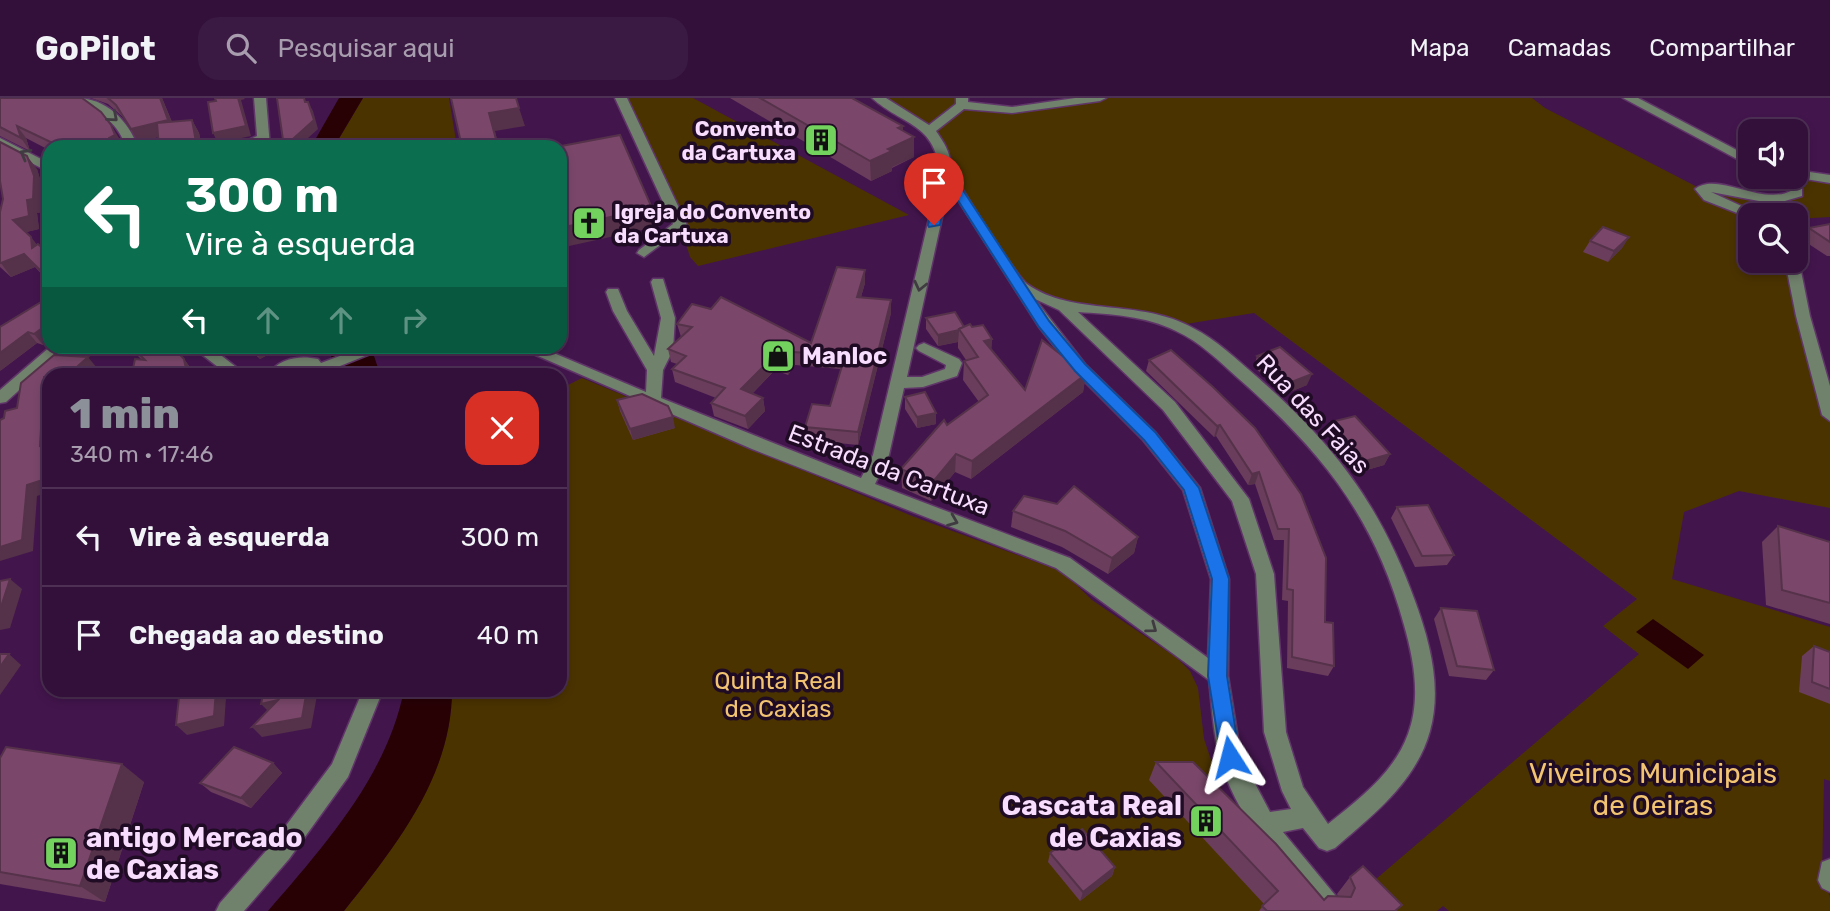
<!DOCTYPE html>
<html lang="pt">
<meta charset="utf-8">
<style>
:root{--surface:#32103a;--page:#3a1942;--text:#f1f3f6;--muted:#a89daf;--line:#4d3054;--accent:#8c9099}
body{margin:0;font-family:Rubik,sans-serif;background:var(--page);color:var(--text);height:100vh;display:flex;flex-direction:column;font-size:26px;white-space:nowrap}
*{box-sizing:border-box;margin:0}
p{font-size:23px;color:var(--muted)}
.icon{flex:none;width:38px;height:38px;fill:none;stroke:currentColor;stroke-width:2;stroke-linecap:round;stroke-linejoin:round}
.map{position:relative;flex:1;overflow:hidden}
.details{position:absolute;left:42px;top:270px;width:525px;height:329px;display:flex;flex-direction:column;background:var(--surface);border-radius:21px;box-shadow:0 4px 10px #0003,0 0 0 2px var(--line)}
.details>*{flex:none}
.banner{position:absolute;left:42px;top:42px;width:525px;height:214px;border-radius:21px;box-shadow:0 4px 10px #0003,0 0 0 2px var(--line);background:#0b6e4f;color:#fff;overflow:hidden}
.controls{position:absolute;left:1738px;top:21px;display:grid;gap:14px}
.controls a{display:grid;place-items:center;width:70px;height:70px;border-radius:14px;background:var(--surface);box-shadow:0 4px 10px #0003,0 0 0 2px var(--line);font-size:35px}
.pin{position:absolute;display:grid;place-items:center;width:60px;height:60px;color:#fff;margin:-72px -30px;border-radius:50% 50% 50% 0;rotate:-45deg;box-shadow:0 0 7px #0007}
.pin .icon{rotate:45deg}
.me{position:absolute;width:77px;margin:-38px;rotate:351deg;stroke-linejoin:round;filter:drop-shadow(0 0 5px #0008)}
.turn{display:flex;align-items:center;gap:24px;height:147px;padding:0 28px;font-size:32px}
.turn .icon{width:91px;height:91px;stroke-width:2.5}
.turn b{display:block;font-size:49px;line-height:60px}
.lanes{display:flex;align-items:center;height:66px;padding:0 28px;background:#0003;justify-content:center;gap:35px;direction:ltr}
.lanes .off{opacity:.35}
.round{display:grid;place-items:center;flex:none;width:74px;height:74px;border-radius:21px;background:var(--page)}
.headline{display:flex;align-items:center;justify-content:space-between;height:119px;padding:0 28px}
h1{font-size:42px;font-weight:800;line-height:52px;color:var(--accent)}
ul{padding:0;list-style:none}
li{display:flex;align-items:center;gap:21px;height:98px;padding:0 28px;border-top:2px solid var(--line)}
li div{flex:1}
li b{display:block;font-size:26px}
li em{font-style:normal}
header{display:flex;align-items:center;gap:42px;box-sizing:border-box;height:98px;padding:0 35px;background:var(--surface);border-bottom:2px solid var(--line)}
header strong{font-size:33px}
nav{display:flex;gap:38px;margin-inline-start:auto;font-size:24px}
.search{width:490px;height:63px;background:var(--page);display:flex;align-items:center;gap:18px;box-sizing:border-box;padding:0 24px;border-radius:21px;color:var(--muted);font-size:26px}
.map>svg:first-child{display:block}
</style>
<header>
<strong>GoPilot</strong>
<div class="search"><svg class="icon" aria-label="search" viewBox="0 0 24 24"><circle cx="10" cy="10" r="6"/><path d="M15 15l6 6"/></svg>Pesquisar aqui</div>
<nav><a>Mapa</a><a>Camadas</a><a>Compartilhar</a></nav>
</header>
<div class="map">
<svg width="1830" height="813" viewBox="0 0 1830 813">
<rect width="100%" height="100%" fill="#43154d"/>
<g fill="#4b3300">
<polygon points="363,0 449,0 457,49 334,49"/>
<polygon points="621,0 693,0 909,117 698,168 690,159 680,127"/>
<polygon points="879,0 962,0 962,7 1012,12 1100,0 1532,0 1545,10 1701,91 1771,103 1787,102 1798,95 1796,84 1789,79 1796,79 1796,76 1830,81 1830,119 1796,121 1796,117 1750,117 1750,163 1792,163 1830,316 1830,410 1739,393 1684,414 1672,481 1830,529 1830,683 1824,681 1822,777 1830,799 1830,813 1449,813 1443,808 1437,813 1382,813 1362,793 1639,556 1603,528 1637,501 1254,215 1186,226 1026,198 946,74 940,47"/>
<path d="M582,280L912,418L1063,474L1092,502L1177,560L1190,573L1198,590L1204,641L1224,700L1307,813H344C395,749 452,677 452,592H560V291Z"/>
</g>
<g fill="#280105">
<polygon points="339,0 363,0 334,49 311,49"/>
<polygon points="328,249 371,249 380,276 337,276"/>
<polygon points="1653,521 1704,557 1688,571 1636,534"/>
<path d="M404,592H452C452,678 396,748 344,813H268C324,748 387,678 404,592Z"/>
</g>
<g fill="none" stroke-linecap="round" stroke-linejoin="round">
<g stroke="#603569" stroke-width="3">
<g id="minor">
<path d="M76,0C106,0 128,22 138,49H126C115,18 98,18 76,0Z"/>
<polygon points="254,0 266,0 270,49 258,49 258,46 233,49 257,38"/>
<polygon points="615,0 627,0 687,127 644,159 637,155 639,152 673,126"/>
<path d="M872,0H886L929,27L956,6V0H968V4L1012,9L1075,0H1106L1100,3L1012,15L964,11L936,33C942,42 948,50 950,61C952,66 951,71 954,76C961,91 1018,180 1027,186C1073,219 1140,200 1193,230C1217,242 1236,261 1256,278C1334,346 1380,406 1415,503C1430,544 1442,590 1430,633C1416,684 1373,717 1335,750L1327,753L1319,750L1303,730L1283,734L1335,797L1339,805L1336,813H1318C1281,771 1233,714 1219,658C1213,634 1212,607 1209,582L1056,470L752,351L515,248H537L646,294L647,272L613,213L606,194L608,191H618L627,213L654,258L661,220L651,184L653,181H663L675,220L673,252L663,272L661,300L861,380L873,357L940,74C934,24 903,28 872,0ZM949,88L1039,229L1075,274L1143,342L1183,392L1211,481L1208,560L1070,460L875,386L889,357L904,290L923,289L957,278L962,265L959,261L924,245L919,247L916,250L919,253L946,267L945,271L922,279H907ZM1035,201L1059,212L1163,312L1232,403L1256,476L1264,634L1282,693L1291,711L1270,714L1241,659L1228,578L1229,481L1200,390L1155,334L1085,266ZM1078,214C1111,216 1146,218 1176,233C1200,244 1219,263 1239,281C1322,354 1374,418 1404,527C1414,562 1421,601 1408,636C1394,675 1359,701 1328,726L1303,689L1286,634L1274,476L1249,401L1175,304Z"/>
<polygon points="1623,0 1638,0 1750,59 1750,68"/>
<polygon points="0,40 49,65 49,74 0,49"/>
<path d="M1796,72L1830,77V85L1799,80L1802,84V98L1775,106L1711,94L1761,117H1750V120L1704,102L1695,91C1717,73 1761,108 1791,93L1790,86L1783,79H1796Z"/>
<polygon points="1796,160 1799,163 1810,218 1830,288 1830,323 1822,317 1796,218 1785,163 1796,163"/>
<polygon points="51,248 68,248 6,304 0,305 0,292"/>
<polygon points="191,248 209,248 245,276 227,276"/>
<path d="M367,248H390L320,276H313L308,269C293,269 283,277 268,276C280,260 300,257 318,261L321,265Z"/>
<polygon points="363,592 383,592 348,679 289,761 244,813 216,813 220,805 273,745 332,666"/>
<polygon points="1830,761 1830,794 1822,790 1818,782 1822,764"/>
</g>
</g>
<use href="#minor" fill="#70816c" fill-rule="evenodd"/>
</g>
<g fill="#693d5b">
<polygon points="0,0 119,40 123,49 49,49 49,52 26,40 30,53 0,38"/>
<polygon points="91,0 162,0 172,24 192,22 199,35 202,49 159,49 158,39 138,44 124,20 108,6"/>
<polygon points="730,0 852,0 903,28 903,33 914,59 892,70 892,73 871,83"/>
<polygon points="37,71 43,91 43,114 37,115 39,131 26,134 37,147 47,154 49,153 49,184 35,169 11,179 0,169 0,114 3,101"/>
<polygon points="1830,126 1830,158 1827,158 1801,141 1809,130"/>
<polygon points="1629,139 1622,150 1608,164 1583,154 1590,143"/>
<polygon points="865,172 865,185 861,199 891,215 858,347 807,342 805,329 830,308 841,271 795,267 788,277 775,272 752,296 763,300 765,313 748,331 714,318 711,305 716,300 675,284 672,271 677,266 671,264 668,251 681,239 677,226 811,245"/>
<polygon points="49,201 49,242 43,247 37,245 0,273"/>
<polygon points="926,220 964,229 972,229 992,241 991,252 1025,292 1086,276 1083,294 971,381 955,374 931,403 902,390 901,371 947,327 979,304 963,282 964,263 966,262 958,250 958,244 938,248 926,231"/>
<polygon points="128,248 172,248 184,261 192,272 192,275 206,272 209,276 126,276 132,275 142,262"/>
<polygon points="246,248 284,248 260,261"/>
<polygon points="1257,258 1307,287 1285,296 1254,269"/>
<polygon points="1149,262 1255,330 1325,524 1334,568 1328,578 1287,570 1288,503 1282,502 1284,442 1274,442 1255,386 1248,387 1216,338 1214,339 1146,273"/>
<polygon points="905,299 936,326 917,330 905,311"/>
<polygon points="617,302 675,330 633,342 620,313"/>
<polygon points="1331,324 1390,356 1384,367 1360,374 1326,335"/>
<polygon points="1397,409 1454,457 1447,467 1415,469 1391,420"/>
<polygon points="1013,413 1138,439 1134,455 1108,476 1062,449 1011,429"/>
<polygon points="1778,428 1830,444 1830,526 1766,507 1762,444"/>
<polygon points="1441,510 1494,572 1486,582 1449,578 1434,521"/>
<polygon points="49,546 49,567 42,561"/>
<polygon points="1814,548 1830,554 1830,606 1799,594 1802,558"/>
<polygon points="57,592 74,592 59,594"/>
<polygon points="0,660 144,684 105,804 0,786"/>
<polygon points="1156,664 1324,802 1338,799 1337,796 1350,779 1402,807 1396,813 1259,813 1264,806 1149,682"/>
<polygon points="273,665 282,675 251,710 211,694 200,685"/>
<polygon points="1050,755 1115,769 1112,778 1080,803 1048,764"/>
</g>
<g fill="#55324a">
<polygon points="160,0 162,0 176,34 138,44 131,31"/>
<polygon points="238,0 244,0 245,1 241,2 251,38 218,45 213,35"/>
<polygon points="308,4 313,13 318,31 298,49 284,49"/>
<polygon points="519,10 525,28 495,33 499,49 498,49 489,15"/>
<polygon points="192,22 199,35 202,49 197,49"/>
<polygon points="111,27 119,40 123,49 110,49 109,40"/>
<polygon points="17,28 26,40 30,53 21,40"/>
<polygon points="903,28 903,44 914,39 914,59 892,69 892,73 871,83 870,63 888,51 898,30"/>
<polygon points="27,58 37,71 43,91 43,114 37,115 39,131 23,135 13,122"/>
<polygon points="652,110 656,129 560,150 560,130"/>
<polygon points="31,139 41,152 32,150"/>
<polygon points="1629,139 1622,150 1608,164 1614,153"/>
<polygon points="24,156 35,169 11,179 1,165"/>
<polygon points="865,172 865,185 857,212 857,199"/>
<polygon points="560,192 564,206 560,207"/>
<polygon points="891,202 891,215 858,347 858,334"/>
<polygon points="49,225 49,242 43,247 34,236"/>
<polygon points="959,233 958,244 938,248 938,237"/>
<polygon points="28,234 37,245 0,273 0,255"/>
<polygon points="992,241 991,260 984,243"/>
<polygon points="252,248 284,248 260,261"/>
<polygon points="794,254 795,267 788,277 786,263"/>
<polygon points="88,259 97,270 90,276 69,276"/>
<polygon points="773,259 775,272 743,305 741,291"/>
<polygon points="184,261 192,272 193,276 187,276"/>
<polygon points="1086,276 1083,294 971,381 972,363"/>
<polygon points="1312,276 1307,287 1285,296 1289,285"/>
<polygon points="44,279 49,284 49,359 40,348"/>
<polygon points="763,300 765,313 748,331 745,318"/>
<polygon points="936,315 936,326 917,330 917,319"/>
<polygon points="673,319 675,330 633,342 630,331"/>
<polygon points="1220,327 1216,338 1214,339 1217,328"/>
<polygon points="956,356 955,374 931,403 932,385"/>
<polygon points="1390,356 1384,367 1360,374 1365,363"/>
<polygon points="1259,374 1255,386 1248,387 1252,376"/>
<polygon points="49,380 49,394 37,398 33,453 0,463 0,449 27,387"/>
<polygon points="1138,439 1134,455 1108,476 1112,460"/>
<polygon points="10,481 22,491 10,530 0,532 0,512"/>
<polygon points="9,556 21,567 0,597 0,569"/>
<polygon points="216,592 218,592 226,600 224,628 187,637 176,627"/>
<polygon points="307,592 318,592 311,630 262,639 252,629"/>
<polygon points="278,602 271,616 261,606"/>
<polygon points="273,665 282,675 251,710 241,700"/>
<polygon points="122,666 144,684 105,804 80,788"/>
<polygon points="1115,769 1112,778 1080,803 1083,794"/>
</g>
<g fill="#7a476a" stroke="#55324a" stroke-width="2">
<polygon points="0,0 82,0 101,14 111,27 115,37 109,40 110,49 61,49 17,28 21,40 0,29"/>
<polygon points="108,0 160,0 168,22 131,31 116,7"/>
<polygon points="215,0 238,0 246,28 213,35 208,4 216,3"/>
<polygon points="277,0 304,0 305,4 308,4 314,22 284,49"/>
<polygon points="451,0 516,0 519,10 489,15 498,49 462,49"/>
<polygon points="760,0 852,0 903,28 898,30 914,39 888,51 892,53 870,63"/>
<polygon points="192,22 197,49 159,49 157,25"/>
<polygon points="620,37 652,110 560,130 560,49 556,49"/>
<polygon points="0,44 27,58 34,78 33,101 27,102 29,118 13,122 31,139 32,150 38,146 47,154 49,153 49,181 24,156 1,165 0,165 0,114 3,101 0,83"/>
<polygon points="1830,126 1830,144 1809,130"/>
<polygon points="1603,129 1629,139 1614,153 1590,143"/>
<polygon points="837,169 865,172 857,199 891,202 858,334 805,329 812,306 830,308 845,258 794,254 786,263 773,259 741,291 763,300 745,318 711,305 725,290 672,271 686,258 668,251 692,229 677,226 692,206 711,211 721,199 811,245"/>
<polygon points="46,201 49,201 49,225 34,236 28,234 0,255 0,229"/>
<polygon points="955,214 964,229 959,231 959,232 938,237 926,220"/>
<polygon points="970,226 972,229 983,227 992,241 984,243 1025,292 1042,242 1086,276 972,363 956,356 932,385 901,371 944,322 947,327 988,297 964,263 978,259 959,231"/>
<polygon points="131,248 172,248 184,261 187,276 206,272 202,276 126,276 132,275 135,261 145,262"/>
<polygon points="1280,249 1312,276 1289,285 1257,258"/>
<polygon points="1171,252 1213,289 1255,330 1301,396 1326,460 1325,524 1333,525 1334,568 1292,559 1293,492 1287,491 1289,431 1278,431 1259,374 1252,376 1220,327 1217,328 1149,262"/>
<polygon points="54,257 88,259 69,276 49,276 49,279 44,279 40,348 49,346 49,380 27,387 22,442 0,449 0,322 4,320 5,313 17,310 21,285"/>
<polygon points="925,294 936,315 917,319 905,299"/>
<polygon points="642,296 668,308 673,319 630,331 617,302"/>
<polygon points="1355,318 1390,356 1365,363 1331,324"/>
<polygon points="1074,388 1138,439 1112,460 1065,433 1013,413 1024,398 1057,406"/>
<polygon points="1428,407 1454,457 1422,458 1397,409"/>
<polygon points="1778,428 1830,444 1830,505 1782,492"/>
<polygon points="10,481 0,512 0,483"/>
<polygon points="1441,510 1477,513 1494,572 1457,568"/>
<polygon points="49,546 49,561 42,561"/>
<polygon points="1814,548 1830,554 1830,591 1812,584"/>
<polygon points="0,556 9,556 0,569"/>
<polygon points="210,592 216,592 214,618 176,627 179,599"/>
<polygon points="264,592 307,592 302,620 252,629 278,602 261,606"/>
<polygon points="6,649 122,666 80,788 0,774 0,660"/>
<polygon points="234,649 273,665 241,700 200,685"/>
<polygon points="1156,664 1193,664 1276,746 1324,802 1328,798 1351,799 1355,790 1350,779 1363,768 1402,807 1395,813 1267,813 1262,808 1278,793"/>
<polygon points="1082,731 1115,769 1083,794 1050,755"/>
</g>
<defs><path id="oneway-chevron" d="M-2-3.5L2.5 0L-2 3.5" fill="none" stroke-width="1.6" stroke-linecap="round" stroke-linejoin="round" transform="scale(1.75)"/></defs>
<g stroke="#3f3b41">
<use href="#oneway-chevron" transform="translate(113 19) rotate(41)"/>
<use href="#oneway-chevron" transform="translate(25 56) rotate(-151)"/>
<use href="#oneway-chevron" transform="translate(920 188) rotate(103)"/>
<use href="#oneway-chevron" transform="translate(953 423) rotate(22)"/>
<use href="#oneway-chevron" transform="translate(1152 530) rotate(36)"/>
</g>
<polygon fill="#1a73e8" stroke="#114b97" stroke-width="2" points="946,71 951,74 1049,223 1085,266 1155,334 1199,390 1229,481 1227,578 1240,659 1237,666 1230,668 1224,666 1221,659 1208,578 1212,481 1184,392 1144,342 1075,273 1039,229 948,87 940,127 929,129 928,127 940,74"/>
<defs>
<g id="building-square" transform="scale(1.75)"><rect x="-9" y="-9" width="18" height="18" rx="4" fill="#73d25d" stroke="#1f0c24"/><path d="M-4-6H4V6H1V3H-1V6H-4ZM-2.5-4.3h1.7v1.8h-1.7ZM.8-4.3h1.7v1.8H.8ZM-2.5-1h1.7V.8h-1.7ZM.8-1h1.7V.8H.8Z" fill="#111"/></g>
<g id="church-square" transform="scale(1.75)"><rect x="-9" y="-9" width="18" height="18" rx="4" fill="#73d25d" stroke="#1f0c24"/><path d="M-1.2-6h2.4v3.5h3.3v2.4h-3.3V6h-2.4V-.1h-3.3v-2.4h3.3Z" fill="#111"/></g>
<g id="shop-square" transform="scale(1.75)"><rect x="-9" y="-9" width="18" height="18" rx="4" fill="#73d25d" stroke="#1f0c24"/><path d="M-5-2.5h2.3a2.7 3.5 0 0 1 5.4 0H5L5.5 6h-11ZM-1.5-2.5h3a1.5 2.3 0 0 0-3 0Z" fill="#111"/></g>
</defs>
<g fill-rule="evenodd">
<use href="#building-square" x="821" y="42"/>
<use href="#church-square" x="589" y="125"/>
<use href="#shop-square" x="778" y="258"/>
<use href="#building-square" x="1206" y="723"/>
<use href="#building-square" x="61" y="755"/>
</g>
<g text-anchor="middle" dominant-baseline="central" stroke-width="7" stroke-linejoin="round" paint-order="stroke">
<g font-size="21" font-weight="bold" fill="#f8ddff" stroke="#1f0c24" text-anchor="end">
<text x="796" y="30">Convento<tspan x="796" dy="24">da Cartuxa</tspan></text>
<text x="614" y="113" text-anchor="start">Igreja do Convento<tspan x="614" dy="24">da Cartuxa</tspan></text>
</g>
<g font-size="24" font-weight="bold" fill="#f8ddff" stroke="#1f0c24" text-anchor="start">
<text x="802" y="258">Manloc</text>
</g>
<g font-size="24" fill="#f8ddff" stroke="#1f0c24">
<text transform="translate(1313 316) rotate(47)">Rua das Faias</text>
<text transform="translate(889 372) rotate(21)">Estrada da Cartuxa</text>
</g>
<g font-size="24" fill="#f2c371" stroke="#1f0c24">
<text x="778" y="583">Quinta Real<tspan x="778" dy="28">de Caxias</tspan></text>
</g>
<g font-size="28" fill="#f2c371" stroke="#1f0c24">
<text x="1653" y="675">Viveiros Municipais<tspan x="1653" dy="32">de Oeiras</tspan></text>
</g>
<g font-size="28" font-weight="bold" fill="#f8ddff" stroke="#1f0c24" text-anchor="end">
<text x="1182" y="707">Cascata Real<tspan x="1182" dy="32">de Caxias</tspan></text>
<text x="86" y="739" text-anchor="start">antigo Mercado<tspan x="86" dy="32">de Caxias</tspan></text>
</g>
</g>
</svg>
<div class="controls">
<a><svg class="icon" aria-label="sound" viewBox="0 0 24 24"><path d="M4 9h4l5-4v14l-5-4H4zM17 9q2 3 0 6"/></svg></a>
<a><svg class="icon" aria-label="search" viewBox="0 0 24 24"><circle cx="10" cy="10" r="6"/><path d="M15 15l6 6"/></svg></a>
</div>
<div class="pin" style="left:934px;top:127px;background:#d93025"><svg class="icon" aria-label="arrive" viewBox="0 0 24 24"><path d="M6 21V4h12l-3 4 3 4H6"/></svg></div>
<svg class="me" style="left:1230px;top:659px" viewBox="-20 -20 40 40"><path d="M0-17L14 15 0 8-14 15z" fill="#1a73e8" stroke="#fff" stroke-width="4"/></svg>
<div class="banner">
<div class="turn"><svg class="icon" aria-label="left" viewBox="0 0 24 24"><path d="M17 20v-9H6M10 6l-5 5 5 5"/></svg><div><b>300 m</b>Vire à esquerda</div></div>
<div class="lanes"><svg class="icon" aria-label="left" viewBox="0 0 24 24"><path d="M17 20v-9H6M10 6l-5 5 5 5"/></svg><svg class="icon off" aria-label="ahead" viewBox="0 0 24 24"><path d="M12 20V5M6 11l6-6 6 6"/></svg><svg class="icon off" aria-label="ahead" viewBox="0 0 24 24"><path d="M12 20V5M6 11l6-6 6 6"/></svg><svg class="icon off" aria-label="right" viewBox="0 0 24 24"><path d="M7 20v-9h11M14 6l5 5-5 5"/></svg></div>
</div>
<section class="details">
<div class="headline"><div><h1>1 min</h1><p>340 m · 17:46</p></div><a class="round" style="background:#d93025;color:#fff"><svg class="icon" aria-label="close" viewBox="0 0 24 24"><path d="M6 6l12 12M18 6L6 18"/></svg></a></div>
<ul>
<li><svg class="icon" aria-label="left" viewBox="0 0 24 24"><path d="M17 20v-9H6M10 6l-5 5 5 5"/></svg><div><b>Vire à esquerda</b></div><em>300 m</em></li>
<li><svg class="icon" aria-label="arrive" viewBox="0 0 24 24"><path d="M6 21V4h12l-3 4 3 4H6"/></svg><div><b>Chegada ao destino</b></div><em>40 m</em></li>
</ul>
</section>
</div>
